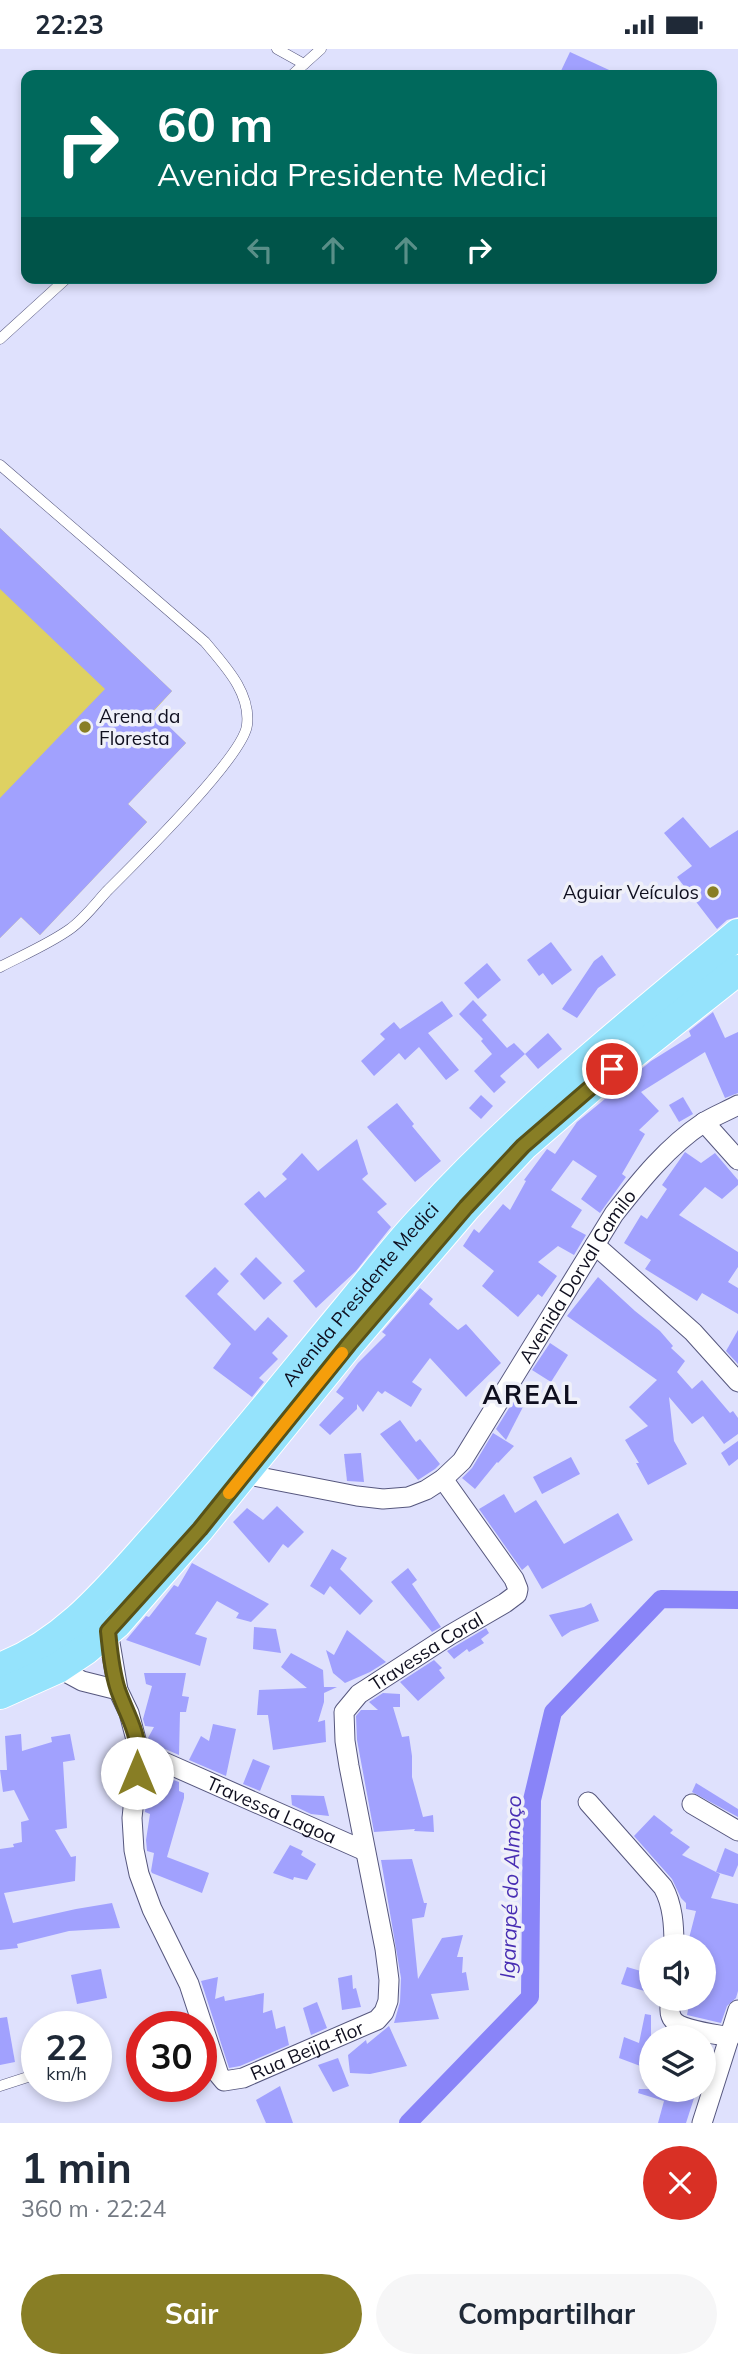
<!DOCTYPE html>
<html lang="pt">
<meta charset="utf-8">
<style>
:root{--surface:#fff;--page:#f6f6f7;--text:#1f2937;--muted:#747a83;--accent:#887e25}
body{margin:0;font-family:Mulish,sans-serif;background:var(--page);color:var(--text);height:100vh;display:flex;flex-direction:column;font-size:26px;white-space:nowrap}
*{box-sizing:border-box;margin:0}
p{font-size:23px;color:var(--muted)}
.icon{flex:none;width:38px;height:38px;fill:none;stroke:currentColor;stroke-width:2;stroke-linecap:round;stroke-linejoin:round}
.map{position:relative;height:2074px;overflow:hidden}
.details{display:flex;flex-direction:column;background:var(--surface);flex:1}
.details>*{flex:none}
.guide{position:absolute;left:21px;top:21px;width:696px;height:214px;border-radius:14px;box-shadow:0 4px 10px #0003;background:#00695c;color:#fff;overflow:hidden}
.controls{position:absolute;left:639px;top:1885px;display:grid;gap:14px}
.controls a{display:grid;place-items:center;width:77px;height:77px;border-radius:50%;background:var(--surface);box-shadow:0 4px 10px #0003;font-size:35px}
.speed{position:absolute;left:21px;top:1962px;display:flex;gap:14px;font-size:35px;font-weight:700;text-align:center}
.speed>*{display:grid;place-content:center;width:91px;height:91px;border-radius:50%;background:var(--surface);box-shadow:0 4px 10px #0003;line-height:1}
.speed small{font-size:18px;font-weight:400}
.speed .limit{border:10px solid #d22;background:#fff;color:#111}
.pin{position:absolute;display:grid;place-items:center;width:60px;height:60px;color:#fff;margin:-30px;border:4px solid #fff;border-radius:50%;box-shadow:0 2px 7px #0007}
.me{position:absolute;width:77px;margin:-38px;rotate:0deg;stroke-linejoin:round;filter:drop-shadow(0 0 5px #0008)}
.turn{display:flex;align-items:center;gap:24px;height:147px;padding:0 21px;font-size:32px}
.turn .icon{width:91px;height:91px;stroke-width:2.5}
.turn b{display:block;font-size:49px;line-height:60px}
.lanes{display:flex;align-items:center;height:66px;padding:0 21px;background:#0003;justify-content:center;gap:35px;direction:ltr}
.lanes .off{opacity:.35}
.round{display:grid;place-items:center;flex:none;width:74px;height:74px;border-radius:37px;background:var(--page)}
.overview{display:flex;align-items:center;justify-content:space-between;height:119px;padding:0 21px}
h1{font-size:42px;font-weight:700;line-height:52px}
.cta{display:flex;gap:14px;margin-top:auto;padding:14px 21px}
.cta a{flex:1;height:80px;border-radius:42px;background:var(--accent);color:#fff;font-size:28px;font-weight:700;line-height:80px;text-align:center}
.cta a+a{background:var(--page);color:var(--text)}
.status{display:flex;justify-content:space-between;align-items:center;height:49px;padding:0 35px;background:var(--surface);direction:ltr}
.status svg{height:19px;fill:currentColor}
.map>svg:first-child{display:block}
</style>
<div class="status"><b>22:23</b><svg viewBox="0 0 49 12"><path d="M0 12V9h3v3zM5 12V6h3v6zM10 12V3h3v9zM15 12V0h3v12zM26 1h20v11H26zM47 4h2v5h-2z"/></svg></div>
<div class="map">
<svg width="738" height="2074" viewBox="0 0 738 2074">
<rect width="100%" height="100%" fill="#dfe1fd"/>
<polygon fill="#ded162" points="0,479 172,642 153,663 186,694 128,755 147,773 40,886 21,868 0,889"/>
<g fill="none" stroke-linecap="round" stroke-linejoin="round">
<polyline stroke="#8984f8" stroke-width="18" points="408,2074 530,1948 532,1751 553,1663 661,1550 738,1551"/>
</g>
<g fill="#a1a1fe">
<polygon points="570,3 620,26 559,26"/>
<polygon points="0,479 172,642 153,662 186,694 128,755 147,773 40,886 21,868 0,889 0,749 105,640 0,540"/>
<polygon points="683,768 710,799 738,781 738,868 727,871 717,880 677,828 692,817 664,784"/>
<polygon points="551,893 572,921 552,936 543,924 539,927 527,911"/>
<polygon points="602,906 616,926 598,939 577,969 562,960 594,912"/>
<polygon points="487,914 501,931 478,950 464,934"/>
<polygon points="473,951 487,966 482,971 507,999 514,994 525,1005 500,1027 506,1033 494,1044 474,1022 492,1005 481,992 483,990 459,965"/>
<polygon points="442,952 453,967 428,984 459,1021 446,1031 419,998 405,1011 399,1004 374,1027 361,1012 385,990 380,985 394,973 400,980"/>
<polygon points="713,963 725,989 738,983 738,1044 725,1049 705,1003 641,1043 659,1062 639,1081 645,1085 622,1125 626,1128 600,1164 581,1150 597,1127 573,1111 551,1141 582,1161 571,1178 586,1186 574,1206 558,1197 538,1213 557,1227 542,1248 538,1245 518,1268 482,1237 494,1222 463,1197 474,1180 479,1184 503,1155 510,1161 526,1132 524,1131 547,1100 555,1105 577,1073 651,1012 691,987 689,982"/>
<polygon points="548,984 562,1000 538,1020 525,1005"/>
<polygon points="481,1046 493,1057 481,1070 469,1059"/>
<polygon points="683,1048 693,1065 679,1073 669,1056"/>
<polygon points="397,1054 414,1075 412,1077 441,1112 415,1133 367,1078"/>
<polygon points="357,1090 368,1125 362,1130 387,1155 377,1163 391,1178 356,1222 316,1259 293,1232 305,1222 244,1155 259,1142 265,1149 287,1130 282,1125 302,1104 318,1122"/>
<polygon points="685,1103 701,1114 715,1104 738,1131 738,1136 722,1150 705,1138 679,1166 738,1203 738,1218 728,1233 738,1239 738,1265 702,1244 697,1252 645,1220 651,1211 624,1194 641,1166 647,1170 667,1140 662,1136"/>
<polygon points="256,1208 282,1234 264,1251 240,1225"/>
<polygon points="215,1218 229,1232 217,1245 255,1282 268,1268 288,1287 272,1304 278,1310 259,1329 264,1333 252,1348 213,1319 231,1295 185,1247"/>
<polygon points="598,1228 635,1262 660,1282 673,1297 671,1299 685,1312 677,1323 692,1340 702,1331 730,1364 733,1362 738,1369 738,1385 724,1395 703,1367 692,1375 669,1348 674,1392 687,1415 648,1436 636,1414 639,1414 625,1391 648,1377 629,1358 657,1331 567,1267"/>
<polygon points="420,1239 433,1250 429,1255 441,1266 458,1281 466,1275 501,1314 466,1348 430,1309 412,1333 422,1340 411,1358 385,1342 382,1345 378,1342 363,1363 357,1355 357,1360 330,1386 319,1376 344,1349 336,1343 358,1314 386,1286 382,1283"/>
<polygon points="738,1281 738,1315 726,1302"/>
<polygon points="550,1294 568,1306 551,1333 532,1321"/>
<polygon points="514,1351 524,1356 506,1391 496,1380"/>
<polygon points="400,1371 416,1393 420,1390 440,1415 435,1420 418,1431 380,1385"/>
<polygon points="493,1384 514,1397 498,1414 497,1413 475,1440 462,1429 472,1419"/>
<polygon points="738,1392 738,1410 729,1417 721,1404"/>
<polygon points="361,1404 364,1433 347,1432 344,1405"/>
<polygon points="571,1408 580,1425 542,1445 533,1428"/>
<polygon points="504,1445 515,1464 536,1451 564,1495 618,1464 633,1491 542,1540 528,1516 522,1521 479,1460"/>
<polygon points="277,1457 304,1483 288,1499 283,1495 269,1514 233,1473 247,1459 263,1471"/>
<polygon points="332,1500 347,1509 340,1520 373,1552 360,1566 330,1537 324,1546 310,1537"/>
<polygon points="192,1514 269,1555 251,1573 236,1569 239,1564 217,1552 195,1585 207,1589 200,1617 126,1591 146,1567 149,1568 174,1536 178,1538"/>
<polygon points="408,1519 417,1531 412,1535 441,1578 432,1583 391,1533"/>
<polygon points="591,1554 599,1572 571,1582 562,1588 549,1566 584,1558"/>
<polygon points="254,1578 276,1580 281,1604 253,1600"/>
<polygon points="486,1579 489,1584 481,1590 484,1594 469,1603 467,1600 454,1610 447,1602"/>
<polygon points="347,1581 386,1613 370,1623 345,1634 333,1624 326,1601 334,1606"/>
<polygon points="291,1604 323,1621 324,1638 337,1638 324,1644 324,1653 318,1673 325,1671 326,1693 273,1701 268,1666 257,1666 259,1641 307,1639 281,1618"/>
<polygon points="434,1611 442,1619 439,1621 445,1629 418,1652 400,1633"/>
<polygon points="144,1624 186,1624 182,1647 189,1648 186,1663 180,1663 179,1706 156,1696 148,1689 154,1678 145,1677 143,1670 152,1637 146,1635"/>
<polygon points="383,1644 400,1645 400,1658 393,1658 402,1688 409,1687 412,1707 412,1728 423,1768 433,1766 434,1783 414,1782 415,1780 374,1783 357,1691 356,1667 361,1661 378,1661 369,1653"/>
<polygon points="213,1675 236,1680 226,1727 189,1711 201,1687 209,1692"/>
<polygon points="21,1685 22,1702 52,1693 51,1688 70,1685 75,1711 63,1713 67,1779 55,1781 71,1808 76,1807 75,1832 4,1844 13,1874 76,1860 112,1854 120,1879 69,1882 17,1895 18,1899 0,1901 0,1800 14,1798 13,1795 22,1793 21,1773 29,1771 14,1741 3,1743 0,1721 7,1721 5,1687"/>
<polygon points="253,1710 270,1717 260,1742 243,1735"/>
<polygon points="171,1730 179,1733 179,1742 184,1744 184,1749 167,1808 209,1824 202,1844 152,1824 151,1822 154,1804 147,1802 146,1791 150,1765 145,1763 148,1735 167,1743"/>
<polygon points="696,1734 738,1760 738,1768 692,1743"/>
<polygon points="291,1746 324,1747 329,1767 311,1765 292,1756"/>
<polygon points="654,1766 673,1781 670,1784 690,1798 682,1806 720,1825 711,1849 738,1855 738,1942 736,1949 727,1957 721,1974 687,1966 690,1950 704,1950 704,1897 687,1897 696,1862 686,1860 686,1854 681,1849 672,1830 634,1787"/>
<polygon points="290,1796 303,1802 301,1806 316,1815 307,1831 294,1828 293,1831 273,1824"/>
<polygon points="725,1799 738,1805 738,1816 733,1828 716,1823"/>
<polygon points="412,1810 424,1854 427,1854 424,1868 412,1870 418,1930 442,1889 463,1886 457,1908 463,1908 462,1924 466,1923 469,1941 431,1945 439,1970 394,1974 400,1953 401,1929 381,1811"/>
<polygon points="627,1918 651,1925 651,1944 621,1935"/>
<polygon points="101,1920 107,1949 77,1955 71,1926"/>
<polygon points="352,1926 353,1940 356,1939 361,1958 342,1961 338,1929"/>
<polygon points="218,1928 215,1950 224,1947 225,1952 264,1944 263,1964 272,1961 276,1980 285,1977 289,1996 240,2017 229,2019 201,1932"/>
<polygon points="317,1953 327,1979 311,1986 303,1959"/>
<polygon points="645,1965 651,1966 651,2021 619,2009 624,1988 639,1994"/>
<polygon points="7,1968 15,2013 0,2016 0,1969"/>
<polygon points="389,1977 407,2017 370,2025 350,2024 348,2006 366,1991 367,1995"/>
<polygon points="338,2009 349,2037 333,2043 318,2016"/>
<polygon points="280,2037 293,2074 266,2074 256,2051"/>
<polygon points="639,2040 697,2040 686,2074 658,2074 664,2052 638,2044"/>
</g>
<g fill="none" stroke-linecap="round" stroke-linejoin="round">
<g stroke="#56577e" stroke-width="11">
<g id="service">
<polyline points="277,0 304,15"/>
<polyline points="292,26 321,0"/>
<polyline points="0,290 67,229"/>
<path d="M0,416L205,593C224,616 251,643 247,676C244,707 134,815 107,842C96,854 84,870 70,880C49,895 23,906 0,918"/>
<polyline points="0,2037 37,2025"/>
</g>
</g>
<g stroke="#56577e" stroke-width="21">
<g id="minor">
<polyline points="704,1073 738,1111"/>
<polyline points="595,1196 693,1283 738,1333"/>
<path id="s1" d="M244,1425L357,1447L383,1450L408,1448L426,1441L443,1430L462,1412L614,1165C640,1132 668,1097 703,1074C714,1067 727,1062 738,1056"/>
<path id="s2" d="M108,1582L118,1641L129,1664L139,1702L132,1769L134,1801L139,1825L152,1860L189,1935L219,2026L224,2032L243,2029L377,1971L384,1963L388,1952L389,1931L385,1900L349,1717L345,1692L344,1663L359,1645L450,1586L505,1554L517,1545L518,1540L514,1530L443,1430"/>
<polyline points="58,1619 82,1632 118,1641"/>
<path id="s3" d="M139,1702L365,1802"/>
<path d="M588,1753L663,1838C673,1856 674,1877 674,1897"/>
<polyline points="692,1755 738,1782"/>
<path d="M671,1950C670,1955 669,1962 671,1967C675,1981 716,1985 730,1988"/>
<polyline points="702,2074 738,1961"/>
</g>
</g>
<g stroke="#fff" stroke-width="32">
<g id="primary">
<path id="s4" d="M0,1619C68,1593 112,1536 159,1484C224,1411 284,1336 346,1261C372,1230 396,1197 424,1168C520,1063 629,976 738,885"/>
<polyline points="0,1645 58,1619 85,1601 117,1574 199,1480 349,1295 466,1158 523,1097 592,1037 738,921"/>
</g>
</g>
<use href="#service" stroke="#fff" stroke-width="10"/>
<use href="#minor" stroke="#fff" stroke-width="19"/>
<use href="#primary" stroke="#95e3fc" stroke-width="30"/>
</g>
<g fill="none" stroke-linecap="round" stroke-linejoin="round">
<g stroke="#585218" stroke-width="18">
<path id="route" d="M137,1724C141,1683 131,1677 118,1641C112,1623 110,1602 108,1582L200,1480L349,1295L466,1158L523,1097L612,1020"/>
</g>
<use href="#route" stroke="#887e25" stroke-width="12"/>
<polyline stroke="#f59e0b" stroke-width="12" points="229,1444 342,1304"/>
</g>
<g fill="#887e25" stroke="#eff0f9" stroke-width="2.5">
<circle cx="85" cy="678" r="7"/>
<circle cx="713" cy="843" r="7"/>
</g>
<g text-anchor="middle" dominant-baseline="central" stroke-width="7" stroke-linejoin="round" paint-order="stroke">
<g font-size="19" fill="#0f0f1f" stroke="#eff0f9" text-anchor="start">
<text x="99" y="667">Arena da<tspan x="99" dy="22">Floresta</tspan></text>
<text x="699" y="843" text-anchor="end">Aguiar Veículos</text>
</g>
<g font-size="19" fill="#0f0f1f" stroke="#eff0f9">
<text stroke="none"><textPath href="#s1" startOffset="450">Avenida Dorval Camilo</textPath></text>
<text stroke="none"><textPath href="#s4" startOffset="523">Avenida Presidente Medici</textPath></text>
<text stroke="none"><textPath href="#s2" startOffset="1057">Travessa Coral</textPath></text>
<text stroke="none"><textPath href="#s3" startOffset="145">Travessa Lagoa</textPath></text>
<text stroke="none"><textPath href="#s2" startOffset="562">Rua Beija-flor</textPath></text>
</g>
<g font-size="21" font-style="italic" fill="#472db3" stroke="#eff0f9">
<text transform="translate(510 1838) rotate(-88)">Igarapé do Almoço</text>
</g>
<g font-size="26" font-weight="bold" letter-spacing="2" fill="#0f0f1f" stroke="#eff0f9">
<text x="531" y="1345">AREAL</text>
</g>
</g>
</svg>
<div class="controls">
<a><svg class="icon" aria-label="sound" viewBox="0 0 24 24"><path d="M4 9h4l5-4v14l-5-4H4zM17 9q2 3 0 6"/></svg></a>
<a><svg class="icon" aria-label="layers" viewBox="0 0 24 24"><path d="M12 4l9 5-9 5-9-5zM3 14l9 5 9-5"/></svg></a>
</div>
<div class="speed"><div>22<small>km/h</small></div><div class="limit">30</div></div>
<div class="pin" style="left:612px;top:1020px;background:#d93025"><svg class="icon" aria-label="arrive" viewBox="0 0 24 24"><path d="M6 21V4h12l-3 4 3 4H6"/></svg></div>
<svg class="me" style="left:137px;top:1724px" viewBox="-20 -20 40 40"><circle r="19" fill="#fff"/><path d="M0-13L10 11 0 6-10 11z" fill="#887e25"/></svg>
<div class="guide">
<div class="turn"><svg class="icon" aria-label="right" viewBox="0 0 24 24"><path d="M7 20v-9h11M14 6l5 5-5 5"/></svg><div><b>60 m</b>Avenida Presidente Medici</div></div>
<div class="lanes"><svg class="icon off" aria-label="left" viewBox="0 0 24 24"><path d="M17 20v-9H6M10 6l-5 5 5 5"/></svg><svg class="icon off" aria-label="ahead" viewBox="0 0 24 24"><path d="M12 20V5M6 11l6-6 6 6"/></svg><svg class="icon off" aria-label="ahead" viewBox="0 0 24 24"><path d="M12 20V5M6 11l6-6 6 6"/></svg><svg class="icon" aria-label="right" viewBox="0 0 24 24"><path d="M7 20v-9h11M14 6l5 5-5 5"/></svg></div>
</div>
</div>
<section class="details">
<div class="overview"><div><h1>1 min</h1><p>360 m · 22:24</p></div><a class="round" style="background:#d93025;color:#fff"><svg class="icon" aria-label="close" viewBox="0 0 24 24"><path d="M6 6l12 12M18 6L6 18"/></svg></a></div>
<div class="cta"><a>Sair</a><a>Compartilhar</a></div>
</section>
